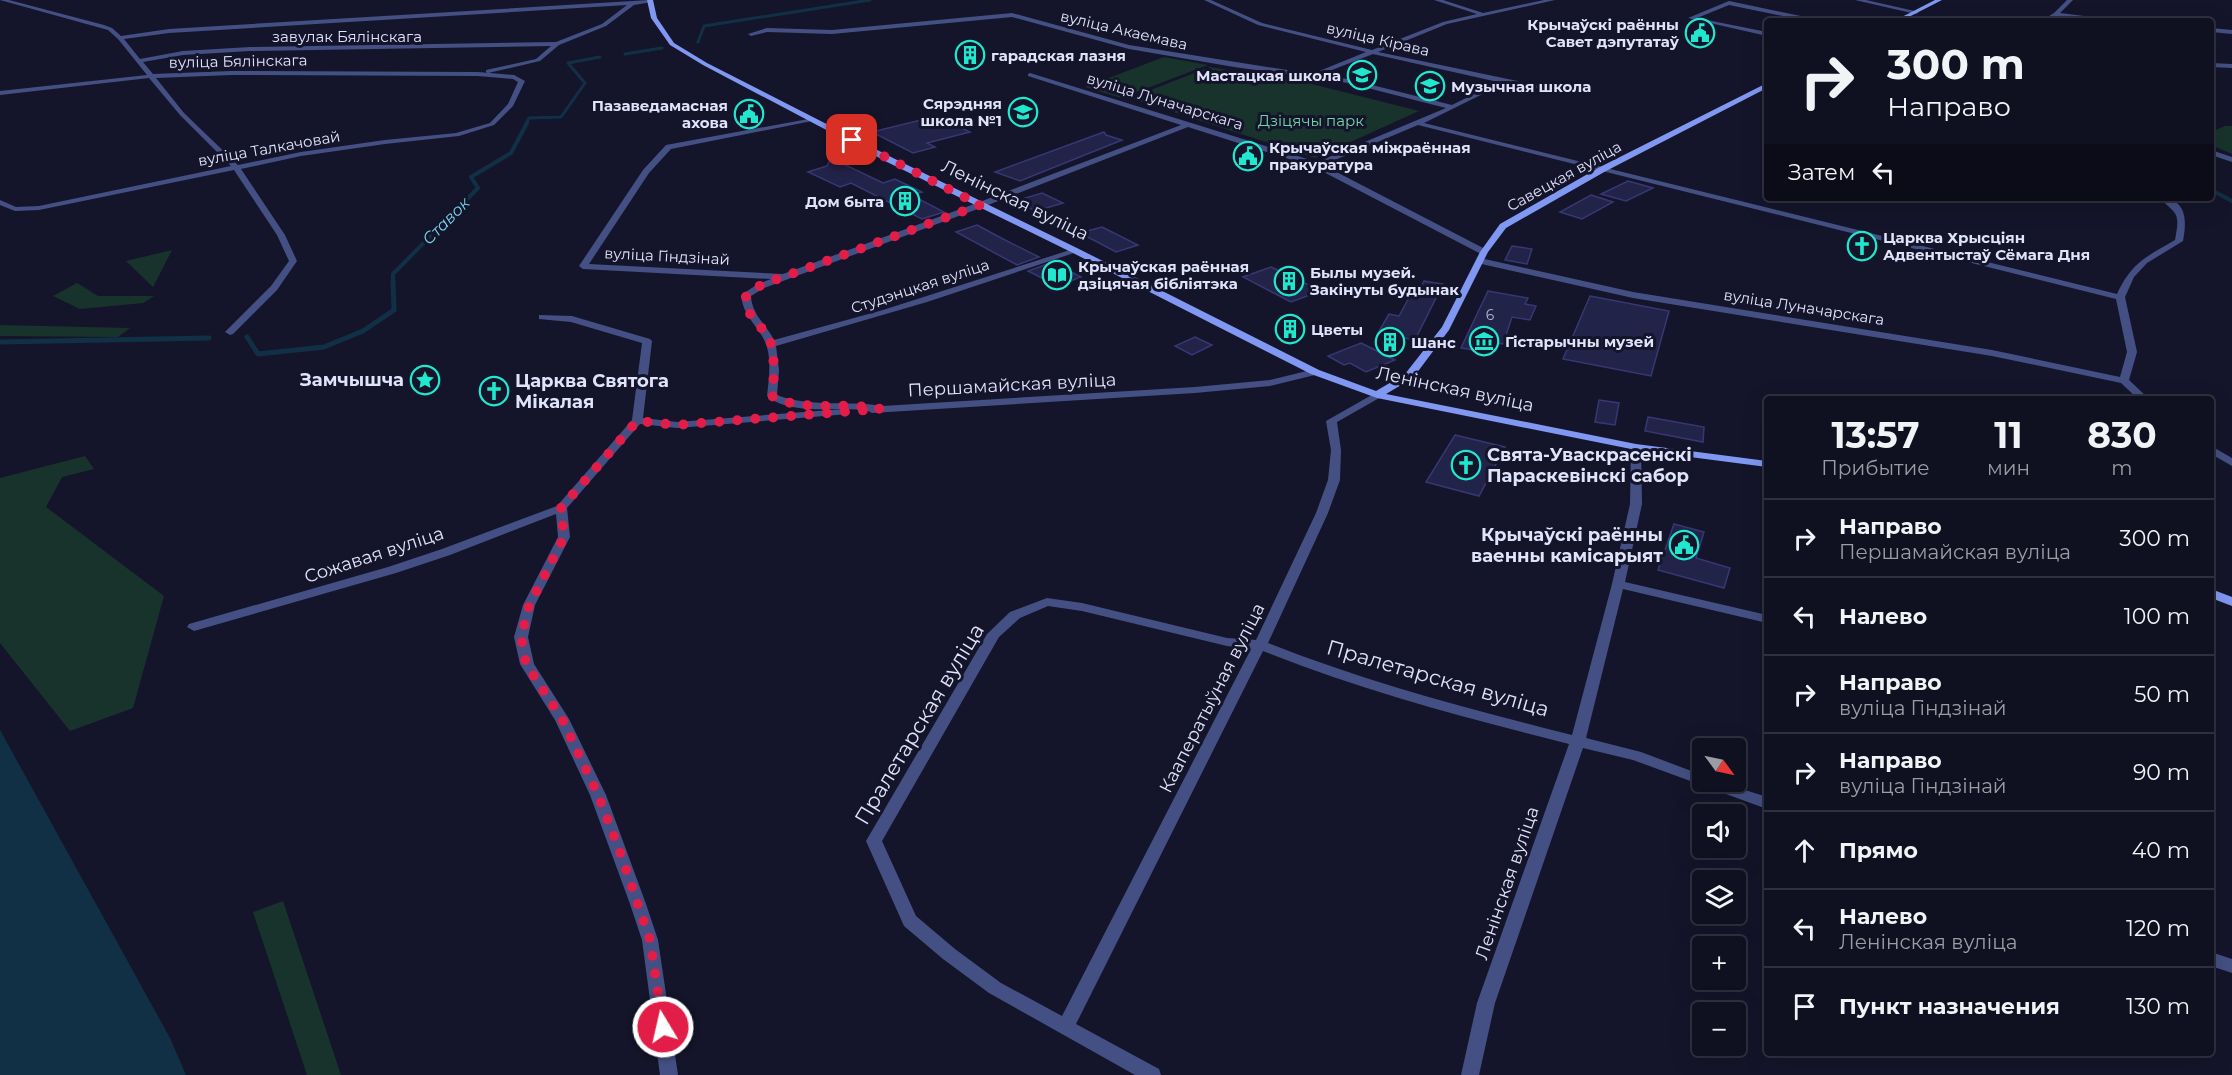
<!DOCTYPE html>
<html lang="ru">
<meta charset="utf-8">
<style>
:root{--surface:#0f1020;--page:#1d1e2d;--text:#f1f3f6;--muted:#9b9da5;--line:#2f303e}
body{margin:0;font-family:Montserrat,sans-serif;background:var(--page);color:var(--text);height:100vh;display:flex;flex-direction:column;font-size:22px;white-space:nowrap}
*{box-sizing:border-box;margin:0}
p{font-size:20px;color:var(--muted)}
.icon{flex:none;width:33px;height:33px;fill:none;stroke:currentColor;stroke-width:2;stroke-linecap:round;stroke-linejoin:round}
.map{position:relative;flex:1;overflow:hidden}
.side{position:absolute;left:1764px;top:396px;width:450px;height:660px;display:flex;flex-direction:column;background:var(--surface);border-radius:6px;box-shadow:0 6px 24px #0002,0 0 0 2px var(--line)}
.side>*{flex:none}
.guide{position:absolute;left:1764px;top:18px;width:450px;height:183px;border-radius:6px;box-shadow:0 6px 24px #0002,0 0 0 2px var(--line);background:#0f1020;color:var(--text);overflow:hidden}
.needle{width:39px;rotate:123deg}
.buttons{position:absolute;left:1692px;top:738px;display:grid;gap:12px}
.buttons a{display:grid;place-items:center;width:54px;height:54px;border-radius:6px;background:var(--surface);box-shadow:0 6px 24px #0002,0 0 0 2px var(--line);font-size:30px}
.pin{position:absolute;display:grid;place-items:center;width:51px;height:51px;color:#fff;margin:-26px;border-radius:12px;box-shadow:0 3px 9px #0006}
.me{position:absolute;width:66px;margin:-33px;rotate:351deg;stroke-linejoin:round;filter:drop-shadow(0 0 4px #0008)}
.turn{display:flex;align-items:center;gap:21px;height:126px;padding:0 24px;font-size:27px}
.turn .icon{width:78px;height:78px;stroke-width:2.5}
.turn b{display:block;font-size:42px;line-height:51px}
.then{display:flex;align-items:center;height:57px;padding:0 24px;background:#0003;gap:12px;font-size:22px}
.eta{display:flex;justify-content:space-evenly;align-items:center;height:102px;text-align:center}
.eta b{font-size:36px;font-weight:700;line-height:42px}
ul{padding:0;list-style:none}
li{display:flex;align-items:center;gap:18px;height:78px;padding:0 24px;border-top:2px solid var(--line)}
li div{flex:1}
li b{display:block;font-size:22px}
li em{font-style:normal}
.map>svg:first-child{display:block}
</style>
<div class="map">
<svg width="2232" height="1075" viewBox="0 0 2232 1075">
<rect width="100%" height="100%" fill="#14152a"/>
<g fill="#18332c">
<polygon points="1164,57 1208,65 1121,98 1085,87"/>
<polygon points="1210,67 1304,82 1419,111 1315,158 1130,98"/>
<polygon points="2225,126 2232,126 2232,154 2211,145 2211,132"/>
<polygon points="172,250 153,287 126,261"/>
<polygon points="77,283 98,296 154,296 143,303 80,309 53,296"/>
<polygon points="0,325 130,328 118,337 0,336"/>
<polygon points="85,456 94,469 62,477 46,507 164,596 133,708 70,731 0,643 0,478"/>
<polygon points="283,901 341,1075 307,1075 253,912"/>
</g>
<polygon fill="#113046" points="0,730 170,1038 186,1075 0,1075"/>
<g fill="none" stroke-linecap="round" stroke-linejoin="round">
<g stroke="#113046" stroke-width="3">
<polyline points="698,42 704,26 870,0"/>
<polyline points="625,54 662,48"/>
<polyline points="526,124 529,118 561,117 585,83 568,63 600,57"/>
</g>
<g stroke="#113046" stroke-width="4">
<polyline points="2211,190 2232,201"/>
<polyline points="393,282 393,274 478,188 471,177 511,153 527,123"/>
</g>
<g stroke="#113046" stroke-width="5">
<polyline points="247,337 258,354 324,347 363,331 394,310 393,281"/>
<polyline points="0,342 209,338"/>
</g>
</g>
<g fill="#222349" stroke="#373873" stroke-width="1.5">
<polygon points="937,116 970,132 927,143 935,147 913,153 872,132"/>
<polygon points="1104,132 1106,135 1122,140 1020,181 995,172"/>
<polygon points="831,158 883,183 895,179 922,192 911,195 944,212 922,219 851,183 840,187 808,172 827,166"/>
<polygon points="1628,181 1653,188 1626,201 1601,194"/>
<polygon points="1042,193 1063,203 1036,211 1015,201"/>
<polygon points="1591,195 1613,202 1582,219 1560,212"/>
<polygon points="977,225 1003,239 1039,257 1017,265 956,232"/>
<polygon points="1102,227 1138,245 1116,252 1080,233"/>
<polygon points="1512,246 1532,249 1527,264 1505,260"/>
<polygon points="1050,263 1056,264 1081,277 1058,286 1028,271"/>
<polygon points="1271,267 1321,291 1291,302 1243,277"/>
<polygon points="1424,281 1443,284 1415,340 1378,333 1389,314 1399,316 1411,294 1416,295"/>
<polygon points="1488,291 1528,298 1525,304 1536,306 1530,320 1512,317 1503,344 1495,343 1491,353 1461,348"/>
<polygon points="1590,296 1669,311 1651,376 1563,359"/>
<polygon points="1195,337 1212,345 1192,355 1175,346"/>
<polygon points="1361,343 1395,360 1366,372 1350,363 1344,365 1328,356"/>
<polygon points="1599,400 1619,403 1615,425 1595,422"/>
<polygon points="1648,417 1704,427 1703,442 1645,431"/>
<polygon points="1455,435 1505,447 1479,496 1426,482"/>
<polygon points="1674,524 1704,532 1696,558 1730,568 1724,588 1658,570"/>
</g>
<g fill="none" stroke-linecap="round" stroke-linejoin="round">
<g fill="#445084" fill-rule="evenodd">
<path d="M0,0H9L104,25L112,28L121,36L169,29L649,0L652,2L634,5L606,26L559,45L540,61L488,73L486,72V70L536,59L551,46L250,51L183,55L143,62L153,74L231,71L478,72L514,75L525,81L513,106L494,125L459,136L385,144L301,156L241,169L285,235L297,261L277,290L233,334L230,335L225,332L271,286L289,261L277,235L234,170L39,210L15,211L0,205V200L16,207L39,206L231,166L180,115L149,78L0,95V91L147,75L118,39L108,30ZM627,5L602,24L556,42L250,47L183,51L140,59L124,39L169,33ZM231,75L478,76L513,79L518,82L508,104L490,123L456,133L385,140L301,152L238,165L184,113L156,78Z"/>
<path d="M1204,0H1211L1262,23L1372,50L1443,22L1477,14L1434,0H1443L1483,13L1544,0H1555L1447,24L1378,52L1551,88L1548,90L1505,83L1424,123L2117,294C2132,262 2146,257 2175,240C2180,213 2178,215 2159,198C2187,198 2187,220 2183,241L2147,263L2134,277L2125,297L2137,352L2129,380L2149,399H2138L2121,383L1992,356L1633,298L1477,263L1476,261L1480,258L1633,292L1992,350L2120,377L2127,352L2116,299L1418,125L1323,165L1487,250V254H1481L1314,167L1188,127L983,207L764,288L751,296C752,315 766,324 774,340L883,310L1073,249L1080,251L927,302L776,346L779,370L777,395C810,408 847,400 882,406L1195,387L1270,380L1315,369L1320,372L1319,374L1270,386L1195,393L872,413L866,410L846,409L850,412L849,414L677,428L640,424L567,508L570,537L535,605L528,637L534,664L569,719L606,795L646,904L658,940L678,1075H660L642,940L630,904L590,795L555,720L520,664L514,637L523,605L558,537L556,514L450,555L396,573L194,631L187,627L189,624L388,567L442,549L557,506L632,420L642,343L571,322L539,319V315L572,316L650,339L652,341L643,418L677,422L843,409C819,409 786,412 767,396C769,377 773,353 762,336C753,321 743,314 741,295L758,284L771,279L583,269L579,266L643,170L666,145L814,118L817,120L671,149L649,173L589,264L783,274L977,203L1181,125L1028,76V74L1030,73L1317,162L1446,108L1348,83L1234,67L1129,49L1012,17L832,34L767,32L751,36L748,34L767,28L832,30L1012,13L1129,45L1312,74L1366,52L1258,25ZM1373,54L1498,82L1452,105L1348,79L1319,75Z"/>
<polygon points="1855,0 1866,0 1919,12 1916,14"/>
<polygon points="2067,0 2073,0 2060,13 2125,21 2057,16 2048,21 2041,21 2054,13"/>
<polygon points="1729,1 1815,19 1818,21 1807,21 1729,5 1697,18 1767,32 1767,36 1688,18"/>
<polygon points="2211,28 2232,30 2232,34 2211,32"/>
<polygon points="2211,63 2232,64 2232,68 2211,67"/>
<polygon points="2211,150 2232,157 2232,162 2211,155"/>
<path d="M1377,392L1382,395L1381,397L1337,422L1341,450L1340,480L1328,513L1268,643C1366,682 1469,709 1572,735L1612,584L1630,504L1631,447L1632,445H1640L1641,447L1642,504L1625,582L1767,615V623L1623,589L1586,738L1641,752L1702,775V782H1720L1767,797V809L1633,760L1583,748L1495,1003L1479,1075H1461L1477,1003L1569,744C1466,718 1363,691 1263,651L1076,1024L1159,1069L1161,1075H1135L989,993L943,959L904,926L866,841L987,634L1010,612L1047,598L1082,603L1227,638L1256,640L1316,513L1328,480L1331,450L1326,421ZM1048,606L1082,611L1227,646L1251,649L1062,1016L1001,983L955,949L916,916L882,841L999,637L1020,618Z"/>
<polygon points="2211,446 2232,458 2232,466 2211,454"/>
<polygon points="2211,952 2232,959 2232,973 2211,966"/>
</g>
<g fill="#8198f2" fill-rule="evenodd">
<polygon points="647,0 653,0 657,18 674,43 707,63 893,158 1079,249 1319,370 1376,391 1405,374 1442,327 1480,252 1500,224 1600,167 1767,83 1767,88 1606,171 1506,228 1488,252 1449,330 1413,378 1386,394 1636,444 1767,461 1767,467 1636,450 1377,398 1311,374 1073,253 887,162 703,65 670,45 651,18"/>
<polygon points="1935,0 1942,0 1901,21 1894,21"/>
<polygon points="2211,589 2232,597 2232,606 2211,598"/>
</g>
</g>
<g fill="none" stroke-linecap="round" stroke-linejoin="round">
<path stroke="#e11d48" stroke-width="10" stroke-dasharray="0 18" d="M663,1027L650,940L620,852L598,795L562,719L526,664L521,637L529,606L564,537L561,508L637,421L677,425L880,409C844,401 803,413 772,396C774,381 775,360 771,344C765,324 745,321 746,295L761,285L980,205L852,140"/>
</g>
<defs>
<g id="civic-ring" transform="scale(1.5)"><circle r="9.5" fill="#14152a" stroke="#20e8ce" stroke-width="1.5"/><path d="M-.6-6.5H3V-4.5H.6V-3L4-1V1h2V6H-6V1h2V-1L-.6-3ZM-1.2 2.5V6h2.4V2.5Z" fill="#20e8ce"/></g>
<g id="building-ring" transform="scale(1.5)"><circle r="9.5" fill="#14152a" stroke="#20e8ce" stroke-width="1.5"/><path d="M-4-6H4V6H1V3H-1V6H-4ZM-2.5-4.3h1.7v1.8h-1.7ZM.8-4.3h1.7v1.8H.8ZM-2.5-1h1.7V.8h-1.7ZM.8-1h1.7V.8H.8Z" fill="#20e8ce"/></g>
<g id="school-ring" transform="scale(1.5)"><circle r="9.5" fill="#14152a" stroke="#20e8ce" stroke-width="1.5"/><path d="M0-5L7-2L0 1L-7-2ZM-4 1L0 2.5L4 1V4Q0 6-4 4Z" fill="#20e8ce"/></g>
<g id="church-ring" transform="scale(1.5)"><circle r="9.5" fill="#14152a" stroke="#20e8ce" stroke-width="1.5"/><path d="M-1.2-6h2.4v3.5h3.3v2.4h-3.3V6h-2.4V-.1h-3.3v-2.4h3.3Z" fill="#20e8ce"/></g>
<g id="library-ring" transform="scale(1.5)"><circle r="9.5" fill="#14152a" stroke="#20e8ce" stroke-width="1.5"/><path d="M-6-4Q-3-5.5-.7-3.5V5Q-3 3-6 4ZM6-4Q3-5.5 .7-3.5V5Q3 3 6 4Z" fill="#20e8ce"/></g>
<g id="museum-ring" transform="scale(1.5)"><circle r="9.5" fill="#14152a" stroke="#20e8ce" stroke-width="1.5"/><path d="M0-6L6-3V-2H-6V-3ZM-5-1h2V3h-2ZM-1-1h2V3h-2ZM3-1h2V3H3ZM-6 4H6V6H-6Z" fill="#20e8ce"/></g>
<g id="sight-ring" transform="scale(1.5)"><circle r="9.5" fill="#14152a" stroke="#20e8ce" stroke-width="1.5"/><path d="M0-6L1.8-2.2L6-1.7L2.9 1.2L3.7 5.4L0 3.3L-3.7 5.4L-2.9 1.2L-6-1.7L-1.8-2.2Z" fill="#20e8ce"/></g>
</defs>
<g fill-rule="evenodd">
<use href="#civic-ring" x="1700" y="33"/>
<use href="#building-ring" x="970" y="55"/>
<use href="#school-ring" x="1362" y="75"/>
<use href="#school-ring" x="1430" y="86"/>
<use href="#school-ring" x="1023" y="112"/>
<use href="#civic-ring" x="749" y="114"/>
<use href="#civic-ring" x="1248" y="156"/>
<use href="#building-ring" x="905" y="201"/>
<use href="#church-ring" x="1862" y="246"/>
<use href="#library-ring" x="1057" y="275"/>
<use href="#building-ring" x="1289" y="281"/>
<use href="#building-ring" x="1290" y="329"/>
<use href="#museum-ring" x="1484" y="341"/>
<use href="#building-ring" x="1390" y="342"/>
<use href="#sight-ring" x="425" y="380"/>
<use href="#church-ring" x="494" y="391"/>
<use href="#church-ring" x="1466" y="465"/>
<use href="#civic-ring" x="1684" y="545"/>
</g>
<g text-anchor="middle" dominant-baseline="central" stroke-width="6" stroke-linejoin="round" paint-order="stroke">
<g font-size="14" fill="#b0b3cf">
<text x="1490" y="315">6</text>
</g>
<g font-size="15" font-weight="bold" fill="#e0e3fc" stroke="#14152a" text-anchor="start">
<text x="1679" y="24" text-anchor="end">Крычаўскі раённы<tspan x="1679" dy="17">Савет дэпутатаў</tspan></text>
<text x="991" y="55">гарадская лазня</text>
<text x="1341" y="75" text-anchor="end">Мастацкая школа</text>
<text x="1451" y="86">Музычная школа</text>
<text x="1002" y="103" text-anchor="end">Сярэдняя<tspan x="1002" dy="17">школа №1</tspan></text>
<text x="728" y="105" text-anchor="end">Пазаведамасная<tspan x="728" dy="17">ахова</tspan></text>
<text x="1269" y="147">Крычаўская міжраённая<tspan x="1269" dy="17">пракуратура</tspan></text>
<text x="884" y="201" text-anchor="end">Дом быта</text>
<text x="1883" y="237">Царква Хрысціян<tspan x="1883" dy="17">Адвентыстаў Сёмага Дня</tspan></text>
<text x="1078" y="266">Крычаўская раённая<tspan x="1078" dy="17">дзіцячая бібліятэка</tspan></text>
<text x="1310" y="272">Былы музей.<tspan x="1310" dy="17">Закінуты будынак</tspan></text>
<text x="1311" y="329">Цветы</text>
<text x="1505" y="341">Гістарычны музей</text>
<text x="1411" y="342">Шанс</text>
</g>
<g font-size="15" fill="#e0e3fc" stroke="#14152a">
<text transform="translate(1124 30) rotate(13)">вуліца Акаемава</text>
<text x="347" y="36">завулак Бялінскага</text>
<text transform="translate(1378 39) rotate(13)">вуліца Кірава</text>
<text transform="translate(238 61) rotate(-1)">вуліца Бялінскага</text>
<text transform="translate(1165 101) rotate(17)">вуліца Луначарскага</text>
<text transform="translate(269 148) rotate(-10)">вуліца Талкачовай</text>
<text transform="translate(1564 176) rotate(-29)">Савецкая вуліца</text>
<text transform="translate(667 256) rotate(3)">вуліца Гіндзінай</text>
<text transform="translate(920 286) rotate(-18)">Студэнцкая вуліца</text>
<text transform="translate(1804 307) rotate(9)">вуліца Луначарскага</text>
</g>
<g font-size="15" fill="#72d6a6" stroke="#14152a">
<text x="1311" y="120">Дзіцячы парк</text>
</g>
<g font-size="16" font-style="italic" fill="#79d5f1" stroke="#14152a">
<text transform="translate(446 221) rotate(-45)">Ставок</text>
</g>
<g font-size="18" fill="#e0e3fc" stroke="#14152a">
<text transform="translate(1015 200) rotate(26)">Ленінская вуліца</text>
<text transform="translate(1012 385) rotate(-3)">Першамайская вуліца</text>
<text transform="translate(1455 389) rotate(12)">Ленінская вуліца</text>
<text transform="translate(374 555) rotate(-18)">Сожавая вуліца</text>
<text transform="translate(1212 698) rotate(-63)">Кааператыўная вуліца</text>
<text transform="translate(1507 883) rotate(-71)">Ленінская вуліца</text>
</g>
<g font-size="18" font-weight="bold" fill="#e0e3fc" stroke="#14152a" text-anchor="end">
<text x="404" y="380">Замчышча</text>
<text x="515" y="381" text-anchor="start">Царква Святога<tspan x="515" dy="21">Мікалая</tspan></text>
<text x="1487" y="455" text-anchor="start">Свята-Уваскрасенскі<tspan x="1487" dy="21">Параскевінскі сабор</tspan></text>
<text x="1663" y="535">Крычаўскі раённы<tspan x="1663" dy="21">ваенны камісарыят</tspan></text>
</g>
<g font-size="21" fill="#e0e3fc" stroke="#14152a">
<text transform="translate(1438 678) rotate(16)">Пралетарская вуліца</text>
<text transform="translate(919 724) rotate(-59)">Пралетарская вуліца</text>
</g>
</g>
</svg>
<div class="buttons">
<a><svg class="needle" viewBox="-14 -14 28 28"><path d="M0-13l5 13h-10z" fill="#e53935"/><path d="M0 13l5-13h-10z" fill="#9b9da5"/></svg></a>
<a><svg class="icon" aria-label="sound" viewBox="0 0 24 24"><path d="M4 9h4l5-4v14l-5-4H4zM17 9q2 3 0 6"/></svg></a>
<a><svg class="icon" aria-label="layers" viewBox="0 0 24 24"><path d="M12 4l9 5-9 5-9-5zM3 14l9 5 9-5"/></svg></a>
<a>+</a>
<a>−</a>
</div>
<div class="pin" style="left:852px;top:140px;background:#d93025"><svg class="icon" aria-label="arrive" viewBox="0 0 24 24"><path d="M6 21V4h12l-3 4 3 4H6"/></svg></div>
<svg class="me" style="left:663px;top:1027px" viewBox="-20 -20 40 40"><circle r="17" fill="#e11d48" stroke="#fff" stroke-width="3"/><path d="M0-11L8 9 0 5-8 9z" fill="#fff"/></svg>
<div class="guide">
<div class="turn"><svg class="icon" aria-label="right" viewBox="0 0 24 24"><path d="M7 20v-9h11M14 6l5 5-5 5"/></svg><div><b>300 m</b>Направо</div></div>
<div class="then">Затем<svg class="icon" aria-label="left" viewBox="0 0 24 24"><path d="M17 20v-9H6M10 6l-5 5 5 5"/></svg></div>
</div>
<section class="side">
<div class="eta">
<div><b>13:57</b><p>Прибытие</p></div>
<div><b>11</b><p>мин</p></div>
<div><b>830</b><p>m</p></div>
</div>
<ul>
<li><svg class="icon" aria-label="right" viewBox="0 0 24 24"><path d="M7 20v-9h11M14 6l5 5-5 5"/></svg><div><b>Направо</b><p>Першамайская вуліца</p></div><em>300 m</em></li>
<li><svg class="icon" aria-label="left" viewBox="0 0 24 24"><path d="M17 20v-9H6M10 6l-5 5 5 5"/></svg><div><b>Налево</b></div><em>100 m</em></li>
<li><svg class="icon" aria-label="right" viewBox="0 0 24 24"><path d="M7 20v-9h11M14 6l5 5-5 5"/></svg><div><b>Направо</b><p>вуліца Гіндзінай</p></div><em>50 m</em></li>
<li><svg class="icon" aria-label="right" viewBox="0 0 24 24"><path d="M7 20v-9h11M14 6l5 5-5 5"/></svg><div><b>Направо</b><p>вуліца Гіндзінай</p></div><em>90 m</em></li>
<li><svg class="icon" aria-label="ahead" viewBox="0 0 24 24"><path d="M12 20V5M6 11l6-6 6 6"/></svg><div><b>Прямо</b></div><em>40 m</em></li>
<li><svg class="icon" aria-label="left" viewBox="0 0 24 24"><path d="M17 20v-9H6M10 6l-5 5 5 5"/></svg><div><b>Налево</b><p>Ленінская вуліца</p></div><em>120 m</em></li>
<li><svg class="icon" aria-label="arrive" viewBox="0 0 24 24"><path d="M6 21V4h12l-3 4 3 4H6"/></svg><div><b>Пункт назначения</b></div><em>130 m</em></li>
</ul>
</section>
</div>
